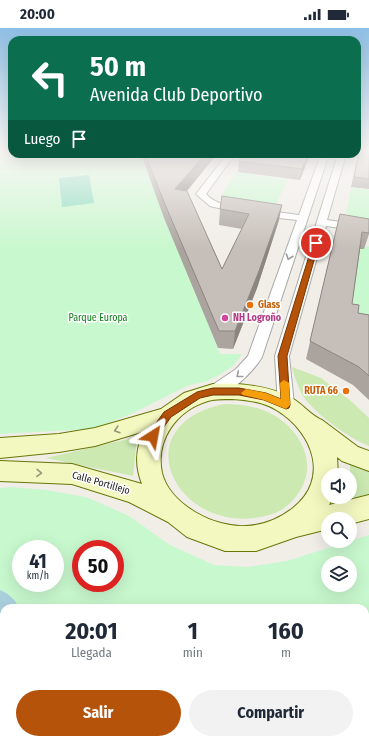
<!DOCTYPE html>
<html lang="es">
<meta charset="utf-8">
<style>
:root{--surface:#fff;--page:#f2f2f3;--text:#1f2937;--muted:#747a83;--accent:#b45309}
body{margin:0;font-family:"Fira Sans Condensed",sans-serif;background:var(--page);color:var(--text);height:100vh;display:flex;flex-direction:column;font-size:15px;white-space:nowrap}
*{box-sizing:border-box;margin:0}
p{font-size:13px;color:var(--muted)}
.icon{flex:none;width:22px;height:22px;fill:none;stroke:currentColor;stroke-width:2;stroke-linecap:round;stroke-linejoin:round}
.map{position:relative;flex:1;overflow:hidden}
.panel{position:absolute;left:0px;top:576px;width:369px;height:140px;display:flex;flex-direction:column;background:var(--surface);border-radius:12px 12px 0 0;box-shadow:0 4px 16px #0002}
.panel>*{flex:none}
.hud{position:absolute;left:8px;top:8px;width:353px;height:122px;border-radius:12px;box-shadow:0 4px 16px #0002;background:#0b6e4f;color:#fff;overflow:hidden}
.tools{position:absolute;left:321px;top:440px;display:grid;gap:8px}
.tools a{display:grid;place-items:center;width:36px;height:36px;border-radius:50%;background:var(--surface);box-shadow:0 4px 16px #0002;font-size:20px}
.speed{position:absolute;left:12px;top:512px;display:flex;gap:8px;font-size:20px;font-weight:700;text-align:center}
.speed>*{display:grid;place-content:center;width:52px;height:52px;border-radius:50%;background:var(--surface);box-shadow:0 4px 16px #0002;line-height:1}
.speed small{font-size:10px;font-weight:400}
.speed .limit{border:6px solid #d22;background:#fff;color:#111}
.pin{position:absolute;display:grid;place-items:center;width:34px;height:34px;color:#fff;margin:-17px;border:2px solid #fff;border-radius:50%;box-shadow:0 1px 4px #0007}
.me{position:absolute;width:44px;margin:-22px;rotate:34deg;stroke-linejoin:round;filter:drop-shadow(0 0 3px #0008)}
.turn{display:flex;align-items:center;gap:14px;height:84px;padding:0 16px;font-size:18px}
.turn .icon{width:52px;height:52px;stroke-width:2.5}
.turn b{display:block;font-size:28px;line-height:34px}
.then{display:flex;align-items:center;height:38px;padding:0 16px;background:#0003;gap:8px;font-size:15px}
.eta{display:flex;justify-content:space-evenly;align-items:center;height:68px;text-align:center}
.eta b{font-size:24px;font-weight:700;line-height:28px}
.button{display:flex;gap:8px;margin-top:auto;padding:8px 16px}
.button a{flex:1;height:46px;border-radius:24px;background:var(--accent);color:#fff;font-size:16px;font-weight:700;line-height:46px;text-align:center}
.button a+a{background:var(--page);color:var(--text)}
.status{display:flex;justify-content:space-between;align-items:center;height:28px;padding:0 20px;background:var(--surface);direction:ltr}
.status svg{height:11px;fill:currentColor}
.map>svg:first-child{display:block}
</style>
<div class="status"><b>20:00</b><svg viewBox="0 0 49 12"><path d="M0 12V9h3v3zM5 12V6h3v6zM10 12V3h3v9zM15 12V0h3v12zM26 1h20v11H26zM47 4h2v5h-2z"/></svg></div>
<div class="map">
<svg width="369" height="716" viewBox="0 0 369 716">
<rect width="100%" height="100%" fill="#f1eee8"/>
<g fill="#cbe9b1">
<path d="M292,339L321,350L352,374L369,390V418C350,411 314,385 303,368C298,359 294,348 292,339Z"/>
<path d="M224,376C236,376 248,377 260,381C292,391 320,428 301,461C295,471 286,481 275,485C183,518 116,399 224,376Z"/>
<polygon points="137,409 133,448 46,430"/>
<polygon points="350,436 369,441 369,470 346,472 346,469 350,469"/>
</g>
<g fill="#c8f8ce" fill-rule="evenodd">
<polygon points="0,121 12,121 12,126 140,126 220,326 242,326 233,338 219,347 207,353 187,358 131,386 93,401 0,406"/>
<polygon points="236,144 288,152 276,176 221,168"/>
<polygon points="351,159 369,162 369,191 353,189 346,185"/>
<polygon points="368,218 369,219 369,306 347,273 360,221"/>
<path d="M11,459L46,462L86,469L129,488L170,517L214,537L248,539L287,533L369,507V716H0V460ZM21,521H55V555H21ZM81,521H115V555H81ZM328,535H350V557H328ZM4,580H365V712H4Z"/>
</g>
<polygon fill="#8adcbf" points="89,147 94,175 62,179 59,150"/>
<path fill="#abd0dd" d="M0,562C9,566 15,571 19,580H4V712H27L26,716H0Z"/>
<g fill="none" stroke-linecap="round" stroke-linejoin="round">
<g stroke="#a8a8a8" stroke-width="2">
<g id="street">
<path d="M227,126H235L206,166C216,177 229,177 242,180L244,182L239,185L210,178L196,166Z"/>
<path d="M321,126H329L262,329C254,343 225,373 208,368L205,364L208,360L236,341L248,328L297,192L261,188L256,185L261,182L299,187Z"/>
<polygon points="338,126 346,126 327,192 369,198 369,204 326,198 289,328 294,377 292,381 286,383 280,381 278,377 275,328"/>
</g>
</g>
<g stroke="#687709" stroke-width="2">
<path id="secondary" d="M213,356C240,355 271,357 295,372C304,378 312,388 322,392L358,419L369,423V443L342,433L337,429L338,447H328V469H333L329,477L369,467V491L350,496V491H328V501L296,509L256,523H225L187,509L168,494L129,474L72,456L0,453V433L72,436L142,456C135,438 135,420 145,403L95,418L59,424L0,430V410L59,406L95,400L161,381L184,365ZM232,371C248,372 264,374 278,383C313,405 330,451 293,480C279,491 264,497 246,498C215,500 170,477 162,445C155,412 177,382 208,373C215,371 224,371 232,371Z"/>
</g>
<use href="#street" fill="#fff" fill-rule="evenodd"/>
<use href="#secondary" fill="#f3f8c0" fill-rule="evenodd"/>
</g>
<g fill="#aaa39e">
<polygon points="359,121 369,121 369,161 351,159"/>
<polygon points="141,126 217,126 187,163 222,241 242,201 219,197 220,181 222,168 279,192 257,260 233,321 218,320 164,190"/>
<polygon points="243,126 310,126 300,152 238,144 239,133"/>
<polygon points="340,186 369,191 369,206 364,221 360,221 352,276 358,285 369,287 369,372 353,357 306,331"/>
</g>
<g fill="#8b8581">
<polygon points="205,126 217,126 176,176 175,161"/>
<polygon points="308,126 310,126 300,152 302,141"/>
<polygon points="282,177 279,192 257,260 233,321 235,303"/>
</g>
<g fill="#c6beb8" stroke="#8b8581">
<polygon points="360,121 369,121 369,151 354,149"/>
<polygon points="145,126 205,126 175,161 187,163 222,241 249,186 220,181 222,168 282,177 259,243 235,303 219,303 164,174"/>
<polygon points="243,126 308,126 302,141 239,133"/>
<polygon points="340,186 369,191 369,205 362,204 352,276 359,277 358,285 369,287 369,348 359,339 310,313"/>
</g>
<defs><path id="oneway-chevron" d="M-2-3.5L2.5 0L-2 3.5" fill="none" stroke-width="1.6" stroke-linecap="round" stroke-linejoin="round"/></defs>
<g stroke="#9b9b9b">
<use href="#oneway-chevron" transform="translate(289 229) rotate(109)"/>
<use href="#oneway-chevron" transform="translate(239 347) rotate(141)"/>
</g>
<g stroke="#949778">
<use href="#oneway-chevron" transform="translate(117 402) rotate(163)"/>
<use href="#oneway-chevron" transform="translate(39 445) rotate(2)"/>
</g>
<linearGradient id="sky" x2="0" y2="1"><stop stop-color="#8fbfe4"/><stop offset="0.55" stop-color="#f9f7f5"/><stop offset="1" stop-color="#f9f7f5" stop-opacity="0"/></linearGradient>
<rect width="369" height="221" fill="url(#sky)"/>
<polygon fill="#b45309" stroke="#753606" points="316,213 319,215 287,328 290,377 289,380 286,381 264,372 239,367 213,367 200,370 171,389 156,410 149,410 148,408 149,405 164,384 197,364 213,360 239,360 266,365 281,371 278,328 313,215"/>
<polygon fill="#f59e0b" points="284,352 289,355 290,377 286,381 264,372 243,367 241,365 246,361 266,365 281,371 280,355"/>
<g fill="#e8710a" stroke="#fff" stroke-width="1.5">
<circle cx="250" cy="277" r="4"/>
<circle cx="346" cy="363" r="4"/>
</g>
<circle fill="#d1479c" stroke="#fff" stroke-width="1.5" cx="225" cy="290" r="4"/>
<g text-anchor="middle" dominant-baseline="central" stroke-width="3" stroke-linejoin="round" paint-order="stroke">
<g font-size="10" font-weight="bold" fill="#c56008" stroke="#fff" text-anchor="start">
<text x="258" y="277">Glass</text>
<text x="338" y="363" text-anchor="end">RUTA 66</text>
</g>
<g font-size="10" fill="#107e1c" stroke="#fff">
<text x="98" y="290">Parque Europa</text>
</g>
<g font-size="10" font-weight="bold" fill="#b23c85" stroke="#fff" text-anchor="start">
<text x="233" y="290">NH Logroño</text>
</g>
<g font-size="10" fill="#212121" stroke="#fff">
<text transform="translate(101 455) rotate(16)">Calle Portillejo</text>
</g>
</g>
</svg>
<div class="tools">
<a><svg class="icon" aria-label="sound" viewBox="0 0 24 24"><path d="M4 9h4l5-4v14l-5-4H4zM17 9q2 3 0 6"/></svg></a>
<a><svg class="icon" aria-label="search" viewBox="0 0 24 24"><circle cx="10" cy="10" r="6"/><path d="M15 15l6 6"/></svg></a>
<a><svg class="icon" aria-label="layers" viewBox="0 0 24 24"><path d="M12 4l9 5-9 5-9-5zM3 14l9 5 9-5"/></svg></a>
</div>
<div class="speed"><div>41<small>km/h</small></div><div class="limit">50</div></div>
<div class="pin" style="left:316px;top:215px;background:#d93025"><svg class="icon" aria-label="arrive" viewBox="0 0 24 24"><path d="M6 21V4h12l-3 4 3 4H6"/></svg></div>
<svg class="me" style="left:153px;top:408px" viewBox="-20 -20 40 40"><path d="M0-17L14 15 0 8-14 15z" fill="#b45309" stroke="#fff" stroke-width="4"/></svg>
<div class="hud">
<div class="turn"><svg class="icon" aria-label="left" viewBox="0 0 24 24"><path d="M17 20v-9H6M10 6l-5 5 5 5"/></svg><div><b>50 m</b>Avenida Club Deportivo</div></div>
<div class="then">Luego<svg class="icon" aria-label="arrive" viewBox="0 0 24 24"><path d="M6 21V4h12l-3 4 3 4H6"/></svg></div>
</div>
<section class="panel">
<div class="eta">
<div><b>20:01</b><p>Llegada</p></div>
<div><b>1</b><p>min</p></div>
<div><b>160</b><p>m</p></div>
</div>
<div class="button"><a>Salir</a><a>Compartir</a></div>
</section>
</div>
